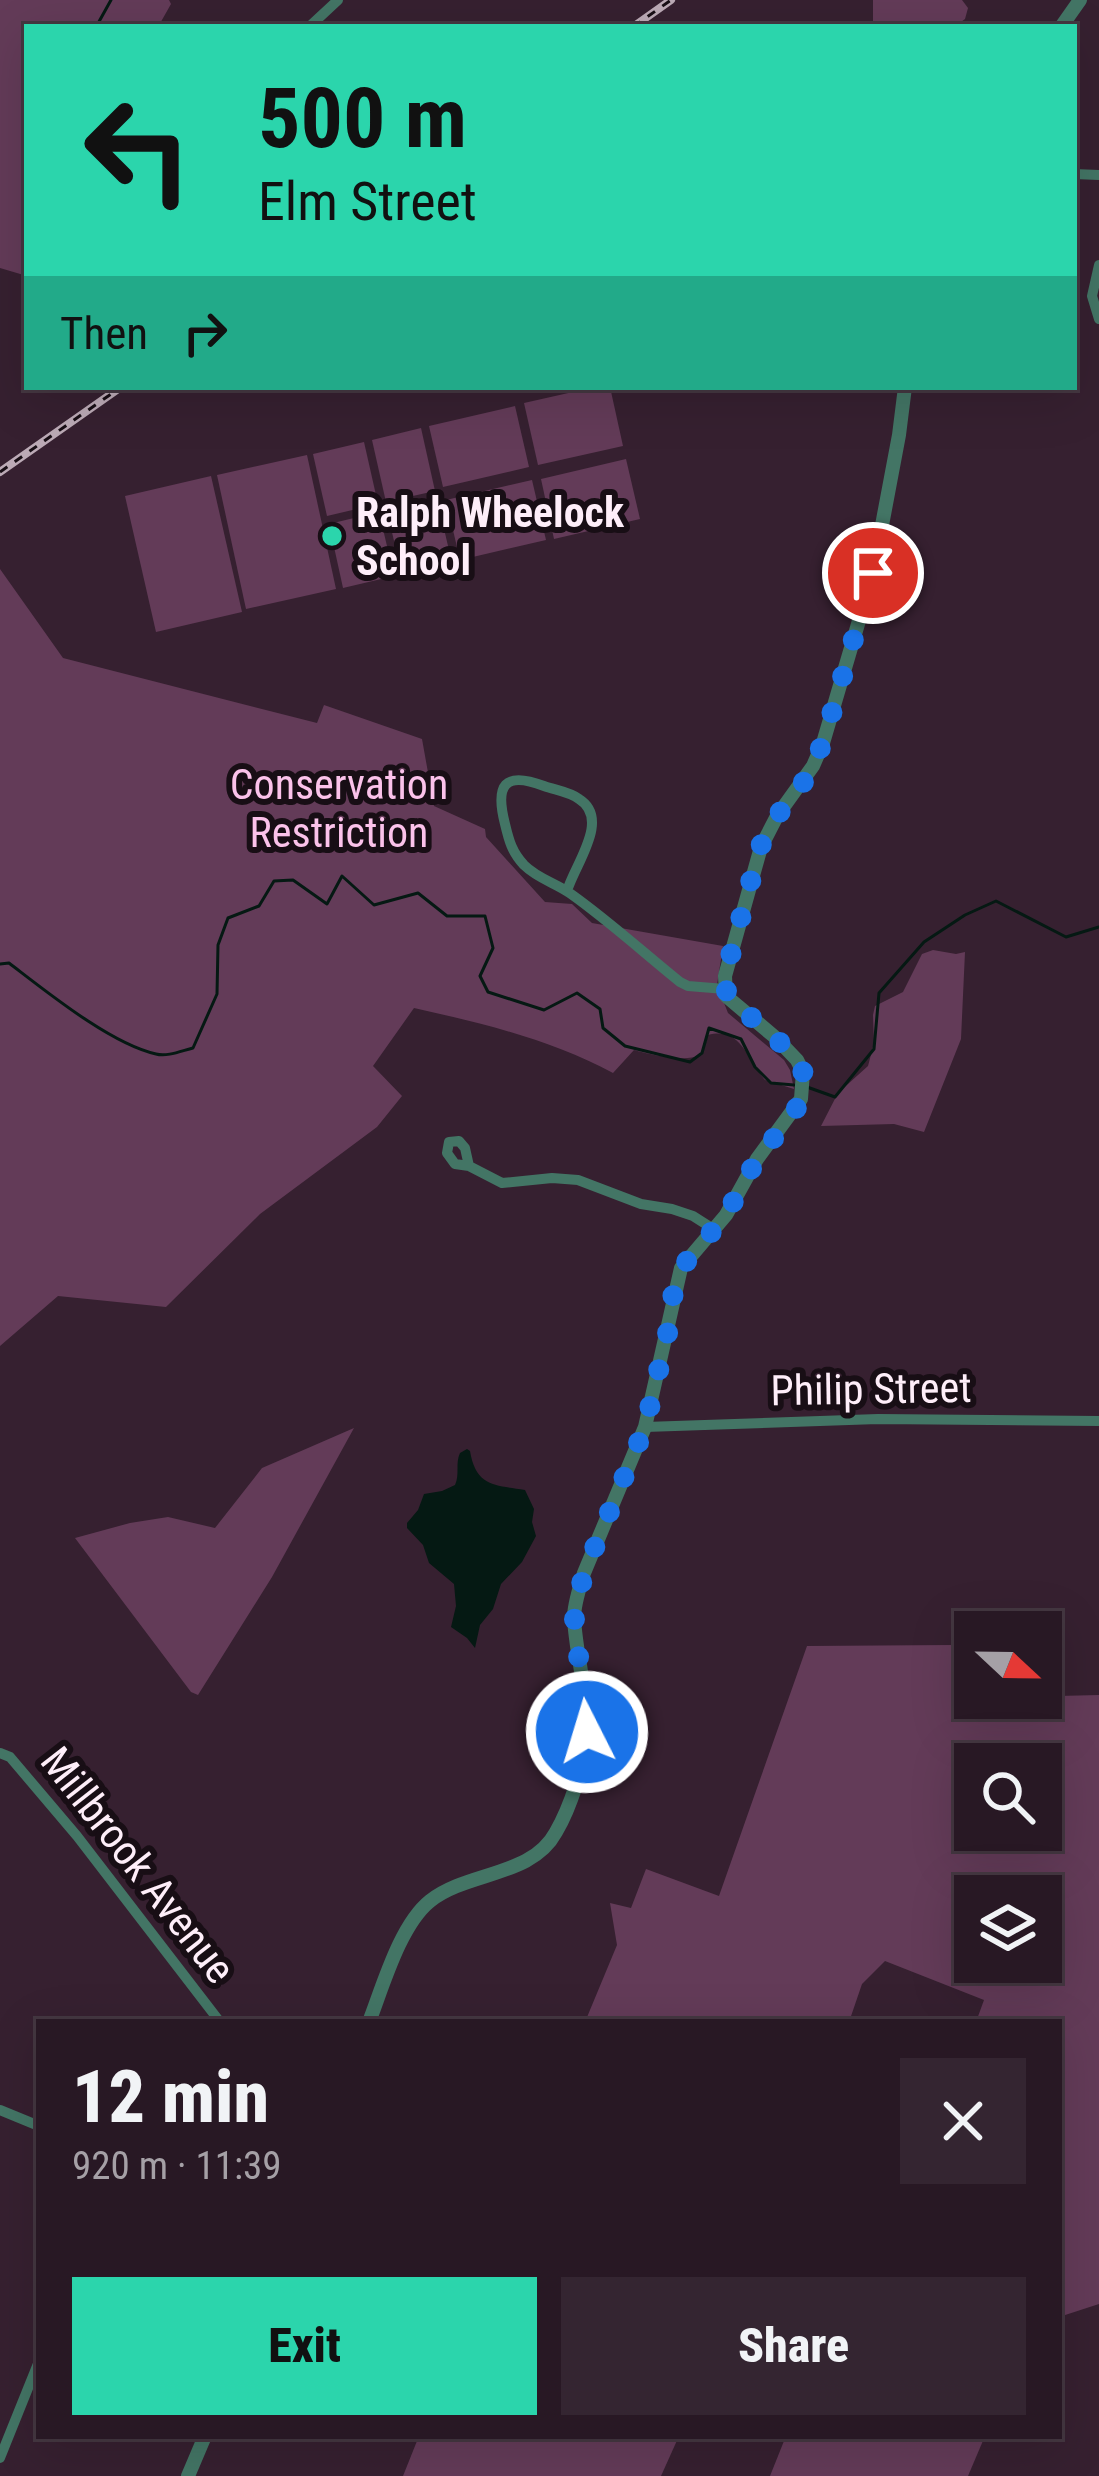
<!DOCTYPE html>
<meta charset="utf-8">
<style>
:root{--surface:#281824;--page:#342531;--text:#f1f3f6;--muted:#a5a0a6;--line:#443741;--accent:#2bd5ac}
body{margin:0;font-family:"Roboto Condensed",sans-serif;background:var(--page);color:var(--text);height:100vh;display:flex;flex-direction:column;font-size:45px;white-space:nowrap}
*{box-sizing:border-box;margin:0}
p{font-size:39px;color:var(--muted)}
.icon{flex:none;width:66px;height:66px;fill:none;stroke:currentColor;stroke-width:2;stroke-linecap:round;stroke-linejoin:round}
.map{position:relative;flex:1;overflow:hidden}
.sheet{position:absolute;left:36px;top:2019px;width:1026px;height:420px;display:flex;flex-direction:column;background:var(--surface);border-radius:0px;box-shadow:0 12px 48px #0002,0 0 0 3px var(--line)}
.sheet>*{flex:none}
.top-card{position:absolute;left:24px;top:24px;width:1053px;height:366px;border-radius:0px;box-shadow:0 12px 48px #0002,0 0 0 3px var(--line);background:#2bd5ac;color:#111;overflow:hidden}
.needle{width:78px;rotate:112deg}
.buttons{position:absolute;left:954px;top:1611px;display:grid;gap:24px}
.buttons a{display:grid;place-items:center;width:108px;height:108px;border-radius:0px;background:var(--surface);box-shadow:0 12px 48px #0002,0 0 0 3px var(--line);font-size:60px}
.pin{position:absolute;display:grid;place-items:center;width:102px;height:102px;color:#fff;margin:-51px;border:6px solid #fff;border-radius:50%;box-shadow:0 3px 12px #0007}
.me{position:absolute;width:132px;margin:-66px;rotate:355deg;stroke-linejoin:round;filter:drop-shadow(0 0 9px #0008)}
.turn{display:flex;align-items:center;gap:42px;height:252px;padding:0 36px;font-size:54px}
.turn .icon{width:156px;height:156px;stroke-width:2.5}
.turn b{display:block;font-size:84px;line-height:102px}
.then{display:flex;align-items:center;height:114px;padding:0 36px;background:#0003;gap:24px;font-size:45px}
.round{display:grid;place-items:center;flex:none;width:126px;height:126px;border-radius:0px;background:var(--page)}
.summary{display:flex;align-items:center;justify-content:space-between;height:204px;padding:0 36px}
h1{font-size:72px;font-weight:800;line-height:90px}
.cta{display:flex;gap:24px;margin-top:auto;padding:24px 36px}
.cta a{flex:1;height:138px;border-radius:0px;background:var(--accent);color:#111;font-size:48px;font-weight:800;line-height:138px;text-align:center}
.cta a+a{background:var(--page);color:var(--text)}
.map>svg:first-child{display:block}
</style>
<div class="map">
<svg width="1099" height="2476" viewBox="0 0 1099 2476">
<rect width="100%" height="100%" fill="#362030"/>
<g fill="#633b58" fill-rule="evenodd">
<polygon points="0,0 169,0 171,4 158,27 27,27 27,276 0,268"/>
<polygon points="873,0 962,0 968,8 965,19 954,27 873,27"/>
<polygon points="595,387 610,387 623,446 538,465 524,403"/>
<polygon points="515,406 529,467 443,487 429,426"/>
<polygon points="421,428 435,491 386,502 372,440"/>
<polygon points="364,442 378,504 327,516 313,454"/>
<polygon points="307,455 336,589 246,609 217,475"/>
<polygon points="626,459 640,519 554,539 541,479"/>
<polygon points="211,476 242,612 156,632 125,496"/>
<polygon points="532,480 546,540 460,560 446,500"/>
<polygon points="437,499 452,563 402,575 387,511"/>
<polygon points="379,512 394,576 343,588 329,524"/>
<path d="M0,569L63,658L317,723L324,705L422,739L434,806L485,829L486,837L545,902L572,904L592,923L723,946L717,985L728,1013L784,1060L790,1070L794,1089L765,1080C747,1059 741,1026 708,1035C706,1041 705,1051 699,1055C686,1063 648,1054 634,1050L613,1073C552,1040 482,1023 414,1008L373,1066L402,1096L377,1127L260,1214L166,1307L58,1296L0,1346Z"/>
<polygon points="933,950 956,954 965,952 961,1039 924,1132 894,1124 821,1126 838,1093 868,1066 874,1043 873,1015 875,1006 903,992 922,954"/>
<polygon points="354,1428 272,1577 198,1695 191,1692 75,1538 130,1523 168,1517 215,1528 262,1468"/>
<path d="M952,1645L953,1692L975,1693V1698L1099,1695V2304L1059,2317V2022H976L984,2000L885,1961L862,1984L849,2022H585L617,1945L610,1903L631,1908L646,1869L719,1896L807,1646ZM975,1764H1041V1830H975ZM975,1896H1041V1962H975Z"/>
<polygon points="419,2436 679,2436 661,2476 403,2476"/>
<polygon points="786,2436 985,2436 968,2476 770,2476"/>
</g>
<path fill="#051913" d="M467,1449L470,1451C476,1487 495,1485 525,1490L534,1509L532,1522L536,1536L522,1562L501,1584L493,1609L480,1625L475,1648L467,1638L451,1627L456,1606L454,1584L429,1563L423,1545L407,1528V1523L418,1510L424,1494L442,1491L455,1485C460,1474 455,1464 460,1453Z"/>
<g fill="none" stroke-linecap="round" stroke-linejoin="round">
<g stroke="#051913" stroke-width="3">
<polyline points="96,27 111,0"/>
<path d="M0,964L9,963C47,992 111,1044 156,1054C167,1057 181,1051 193,1048L217,994L218,945L228,918L259,906L274,881L293,880L327,904L342,876L374,905L418,893L447,916H485L493,948L480,976L488,992L544,1010L577,993L600,1009L603,1028L625,1046L690,1062L702,1053L709,1028L741,1039L755,1067L771,1083L794,1085"/>
<polyline points="807,1087 835,1097 874,1049 879,993 924,942 965,915 996,901 1066,937 1099,927"/>
</g>
<g stroke="#437565" stroke-width="10">
<polyline points="309,27 338,0"/>
<polyline points="1074,174 1099,175"/>
<polyline points="1099,265 1092,296 1099,319"/>
<path d="M567,891C575,864 611,819 579,799C570,792 555,790 544,786C504,771 495,785 505,824C509,841 512,852 524,865C538,879 556,883 571,894C609,921 644,953 680,982L688,986L725,989"/>
<polyline points="469,1166 465,1148 459,1141 449,1142 447,1153 455,1164 469,1166 502,1183 552,1178 578,1180 641,1204 672,1209 693,1216 715,1230"/>
<polyline points="645,1427 878,1419 1099,1421"/>
<polyline points="0,1753 10,1757 77,1836 220,2022"/>
<polyline points="0,2110 39,2126"/>
<polyline points="0,2458 39,2361"/>
</g>
<g stroke="#437565" stroke-width="14">
<polyline points="1061,27 1080,0"/>
<path d="M369,2022C383,1986 400,1925 430,1901C468,1871 532,1877 556,1832C570,1808 585,1764 586,1736C589,1696 576,1657 574,1618C574,1603 580,1587 584,1573L645,1427L681,1268L726,1215L757,1159L801,1099L803,1072L797,1060L776,1038L726,996L725,976L761,847L777,816L813,766L823,743L873,573L899,435L905,387"/>
<polyline points="188,2476 205,2436"/>
</g>
<g stroke="#bcaab6" stroke-width="8">
<g id="rail">
<polyline points="633,27 671,0"/>
<polyline points="0,472 121,387"/>
</g>
</g>
<use href="#rail" stroke="#180e15" stroke-width="3" stroke-dasharray="9" stroke-linecap="butt"/>
</g>
<g fill="none" stroke-linecap="round" stroke-linejoin="round">
<polyline stroke="#1a73e8" stroke-width="21" stroke-dasharray="0 37.8" points="587,1732 574,1615 584,1573 645,1427 670,1323 674,1286 681,1268 726,1215 757,1159 794,1113 801,1099 803,1085 803,1072 792,1053 727,996 725,976 760,847 777,816 803,783 823,743 873,573"/>
</g>
<circle fill="#2bd5ac" stroke="#180e15" stroke-width="4.5" cx="332" cy="536" r="12"/>
<g text-anchor="middle" dominant-baseline="central" stroke-width="12" stroke-linejoin="round" paint-order="stroke">
<g font-size="42" font-weight="bold" fill="#feeef9" stroke="#180e15" text-anchor="start">
<text x="356" y="512">Ralph Wheelock<tspan x="356" dy="48">School</tspan></text>
</g>
<g font-size="42" fill="#fbc2ea" stroke="#180e15">
<text x="339" y="784">Conservation<tspan x="339" dy="48">Restriction</tspan></text>
</g>
<g font-size="42" fill="#feeef9" stroke="#180e15">
<text transform="translate(871 1389) rotate(-1)">Philip Street</text>
<text transform="translate(138 1865) rotate(52)">Millbrook Avenue</text>
</g>
</g>
</svg>
<div class="buttons">
<a><svg class="needle" viewBox="-14 -14 28 28"><path d="M0-13l5 13h-10z" fill="#e53935"/><path d="M0 13l5-13h-10z" fill="#a5a0a6"/></svg></a>
<a><svg class="icon" aria-label="search" viewBox="0 0 24 24"><circle cx="10" cy="10" r="6"/><path d="M15 15l6 6"/></svg></a>
<a><svg class="icon" aria-label="layers" viewBox="0 0 24 24"><path d="M12 4l9 5-9 5-9-5zM3 14l9 5 9-5"/></svg></a>
</div>
<div class="pin" style="left:873px;top:573px;background:#d93025"><svg class="icon" aria-label="arrive" viewBox="0 0 24 24"><path d="M6 21V4h12l-3 4 3 4H6"/></svg></div>
<svg class="me" style="left:587px;top:1732px" viewBox="-20 -20 40 40"><circle r="17" fill="#1a73e8" stroke="#fff" stroke-width="3"/><path d="M0-11L8 9 0 5-8 9z" fill="#fff"/></svg>
<div class="top-card">
<div class="turn"><svg class="icon" aria-label="left" viewBox="0 0 24 24"><path d="M17 20v-9H6M10 6l-5 5 5 5"/></svg><div><b>500 m</b>Elm Street</div></div>
<div class="then">Then<svg class="icon" aria-label="right" viewBox="0 0 24 24"><path d="M7 20v-9h11M14 6l5 5-5 5"/></svg></div>
</div>
<section class="sheet">
<div class="summary"><div><h1>12 min</h1><p>920 m · 11:39</p></div><a class="round"><svg class="icon" aria-label="close" viewBox="0 0 24 24"><path d="M6 6l12 12M18 6L6 18"/></svg></a></div>
<div class="cta"><a>Exit</a><a>Share</a></div>
</section>
</div>
